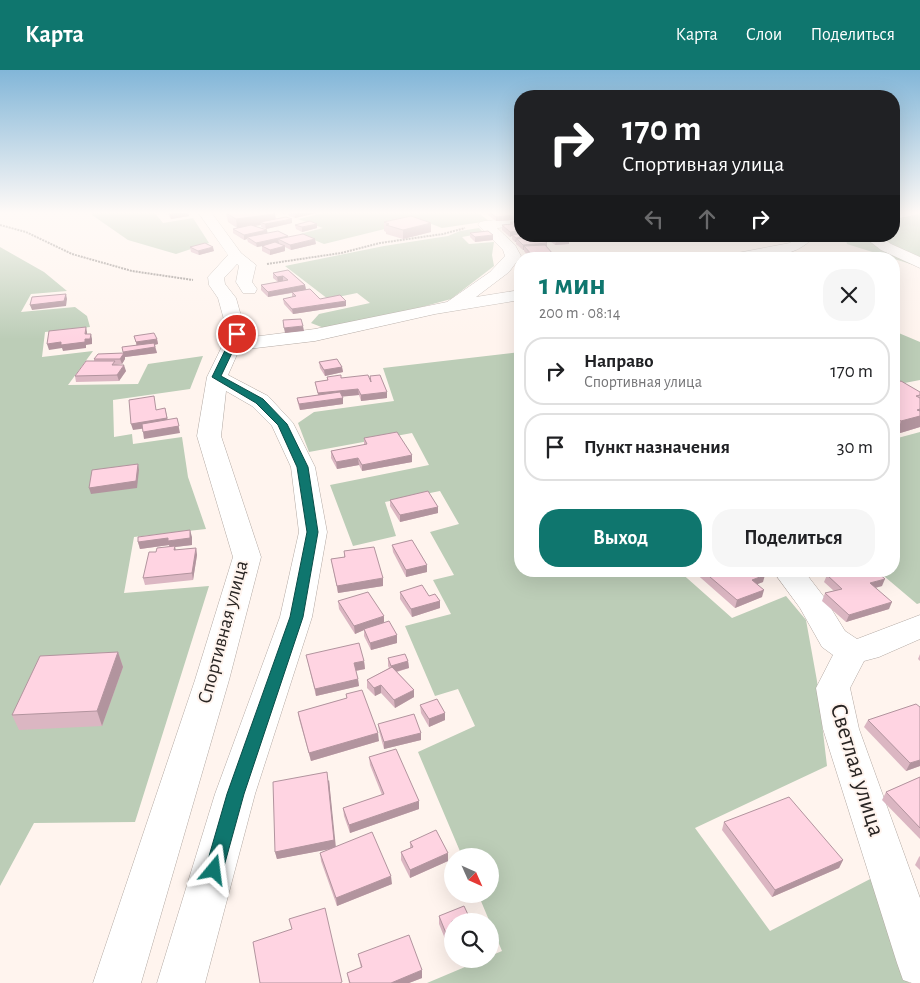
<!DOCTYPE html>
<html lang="ru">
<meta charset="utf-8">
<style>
:root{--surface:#fff;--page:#f6f6f6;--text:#202124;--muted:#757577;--line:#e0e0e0;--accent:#0f766e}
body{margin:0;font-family:"Alegreya Sans",sans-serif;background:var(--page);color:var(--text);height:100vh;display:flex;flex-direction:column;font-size:19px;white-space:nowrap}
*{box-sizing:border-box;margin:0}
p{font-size:16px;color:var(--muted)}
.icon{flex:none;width:28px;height:28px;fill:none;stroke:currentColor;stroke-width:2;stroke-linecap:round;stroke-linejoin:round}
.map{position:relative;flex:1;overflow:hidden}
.details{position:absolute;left:514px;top:182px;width:386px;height:325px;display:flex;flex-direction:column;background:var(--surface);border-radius:20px;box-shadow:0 5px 20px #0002}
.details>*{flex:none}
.top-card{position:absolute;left:514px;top:20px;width:386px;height:152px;border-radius:20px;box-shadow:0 5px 20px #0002;background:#202124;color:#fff;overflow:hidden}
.needle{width:32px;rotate:135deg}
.buttons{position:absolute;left:444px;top:778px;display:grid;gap:10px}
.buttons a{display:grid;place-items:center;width:55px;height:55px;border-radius:50%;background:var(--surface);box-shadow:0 5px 20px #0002;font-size:25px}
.pin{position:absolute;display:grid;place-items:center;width:42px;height:42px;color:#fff;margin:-21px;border:2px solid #fff;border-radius:50%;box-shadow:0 1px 5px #0007}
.me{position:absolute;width:55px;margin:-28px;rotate:16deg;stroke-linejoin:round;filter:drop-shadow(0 0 4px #0008)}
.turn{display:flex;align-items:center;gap:18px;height:105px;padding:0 25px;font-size:22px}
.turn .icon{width:65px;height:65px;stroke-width:2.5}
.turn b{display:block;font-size:35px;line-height:42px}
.lanes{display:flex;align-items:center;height:48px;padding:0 25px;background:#0003;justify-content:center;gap:25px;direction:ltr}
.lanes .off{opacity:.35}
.round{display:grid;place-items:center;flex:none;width:52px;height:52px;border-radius:20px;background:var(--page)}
.overview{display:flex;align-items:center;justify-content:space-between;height:85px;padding:0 25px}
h1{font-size:30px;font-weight:700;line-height:38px;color:var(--accent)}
.cta{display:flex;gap:10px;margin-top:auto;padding:10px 25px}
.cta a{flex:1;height:58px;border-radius:20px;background:var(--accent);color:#fff;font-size:20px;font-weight:700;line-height:58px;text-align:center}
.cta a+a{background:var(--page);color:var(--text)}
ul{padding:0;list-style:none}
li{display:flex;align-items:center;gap:15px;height:68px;margin:0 10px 8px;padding:0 15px;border:2px solid var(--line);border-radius:20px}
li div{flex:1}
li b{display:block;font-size:19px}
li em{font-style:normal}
header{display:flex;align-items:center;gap:30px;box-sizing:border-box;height:70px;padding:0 25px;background:var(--accent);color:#fff}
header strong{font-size:24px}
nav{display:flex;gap:28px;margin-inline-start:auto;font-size:18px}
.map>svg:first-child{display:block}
</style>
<header>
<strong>Карта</strong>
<nav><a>Карта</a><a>Слои</a><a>Поделиться</a></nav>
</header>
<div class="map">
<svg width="920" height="913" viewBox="0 0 920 913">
<rect width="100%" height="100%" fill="#fff4ee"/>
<g fill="#bccdb7">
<polygon points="92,142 154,142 163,153 193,148 209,173 176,184 128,170 92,145"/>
<polygon points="328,142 477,142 489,151 442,158 421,150 324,174 300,164 323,158 298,149"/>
<polygon points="894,142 920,142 920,197 847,174 845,166 894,166"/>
<polygon points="479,158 484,163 462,167 469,174 494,172 492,185 494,196 451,229 400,243 324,258 311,253 319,244 370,233 357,223 328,229 285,196 384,176 448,166 460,161"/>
<polygon points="0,177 44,202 67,221 31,224 21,242 75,237 87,246 90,257 45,262 42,287 93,281 68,315 138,314 148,294 203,286 190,319 113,330 114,367 132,364 133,374 182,367 188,407 206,459 134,467 124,523 209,516 135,752 34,753 0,816"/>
<polygon points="894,261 920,272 920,310 894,315"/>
<polygon points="520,282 520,501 679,501 732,548 786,526 806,550 817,611 827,696 695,758 770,861 874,807 909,913 427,913 484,889 490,889 490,886 502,881 478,824 490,824 490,786 462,786 418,682 475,656 458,619 435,626 405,556 451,544 433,510 454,505 430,462 459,454 440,421 385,432 396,466 353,476 330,415 429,395 412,363 309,382 298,353 314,342 394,331 383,298"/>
<polygon points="920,362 920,533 917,534 878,501 894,501 894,369"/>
</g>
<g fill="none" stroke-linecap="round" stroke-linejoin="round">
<g stroke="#b3a9a3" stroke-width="1">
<g id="minor">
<polygon points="198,142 211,142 241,183 256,195 252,212 257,219 255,223 243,223 236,212 239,196 237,194 224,208 225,214 236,228 246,264 245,268 315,259 447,232 490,202 505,186 503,180 478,155 480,152 485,151 520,148 520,156 497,158 515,175 521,186 509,202 476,227 520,220 520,230 435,244 315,271 239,280 228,305 268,326 293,353 315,397 327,462 312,547 255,724 205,913 157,913 215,724 280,547 299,462 291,397 272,356 252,336 226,321 221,366 261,487 229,610 141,913 93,913 195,610 233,487 197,366 207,307 228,264 218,228 209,215 208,207 228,185"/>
<polygon points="894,142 917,142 915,145 894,149"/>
<path d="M798,166H814C797,190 751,189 724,189L726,186L732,184L790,173Z"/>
<polygon points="863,166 880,166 891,174 920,187 920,198 881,180"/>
<polygon points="773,501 804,501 824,527 845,561 857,569 920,545 920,569 879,587 864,591 850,618 859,659 920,828 920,913 912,913 903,910 897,893 823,659 816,618 833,585 822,577 800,538"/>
</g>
</g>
<g stroke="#908985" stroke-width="2" stroke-dasharray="2 1" stroke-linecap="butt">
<polyline points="0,155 26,162 72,184 132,201 193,210"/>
<polyline points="267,194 341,183 380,173 443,164 465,158"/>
</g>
<use href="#minor" fill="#fff" fill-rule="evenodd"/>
</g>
<g fill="#dbb6c2">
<polygon points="167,142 188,142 189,146 171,149 168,144"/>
<polygon points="225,142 271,142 275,144 276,149 292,153 266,159 261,157 261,155 253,156 268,163 316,174 291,180 285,177 285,181 270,185 262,181 262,176 257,177 248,172 247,169 244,170 233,163 233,159 237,158 228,152 226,143 228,142 226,143"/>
<polygon points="278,142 321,142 295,148 289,146 288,143 283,144"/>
<polygon points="484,142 520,142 520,148 517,146 514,146 514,150 496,151"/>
<polygon points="384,152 431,162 403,169 386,164 386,162 384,161"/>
<polygon points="510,152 519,152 520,166 539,166 553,184 553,189 531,189 524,181 524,180 523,180 516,174 516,172 515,172 512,169 512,166 510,167 502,160 502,155 510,154"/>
<polygon points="317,154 317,158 302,162 296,159 295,155"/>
<polygon points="470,163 493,170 475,172 470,167"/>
<polygon points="547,166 566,166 569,169 569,174 555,175 547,169"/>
<polygon points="190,177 214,181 199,185 191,182"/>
<polygon points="288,200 305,215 306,220 320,229 346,231 346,236 293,244 284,234 283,229 292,227 292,223 268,227 261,220 261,215 278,212 273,208 273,203"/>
<polygon points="134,266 157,269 158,274 155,275 157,283 125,287 125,289 122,294 116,295 126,301 119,311 76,312 75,306 94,291 94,289 123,283 137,276"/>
<polygon points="319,292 342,297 343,302 325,306 320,298"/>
<polygon points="327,307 370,310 387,328 361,331 359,325 342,326 343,334 300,340 298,334 297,328 318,325 315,312 327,310"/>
<polygon points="894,313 920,322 920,357 897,364 894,362"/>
<polygon points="364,368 412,392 362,401 359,395 337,399 331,388 331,381 364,375"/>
<polygon points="390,430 438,437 438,443 400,452 390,436"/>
<polygon points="192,467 192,475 175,477 176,480 196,478 197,485 193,510 145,515 143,508 156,482 169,476 169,475 140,479 138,472"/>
<polygon points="392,475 427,502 406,507 393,482"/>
<polygon points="344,481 383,516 338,523 331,489 344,487"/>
<polygon points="693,501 761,501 763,512 757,514 762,527 735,538"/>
<polygon points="795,501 812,501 811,502 800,506"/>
<polygon points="827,505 882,516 875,518 889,539 846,552 822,531 825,523 834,521 824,512"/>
<polygon points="400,522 429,526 440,531 440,538 412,547 400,529"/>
<polygon points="338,531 384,553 397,573 371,580 364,566 364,560 355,564 339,539"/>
<polygon points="118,582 123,597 102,656 19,660 12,645"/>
<polygon points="920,584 920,591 918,589"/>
<polygon points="306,585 364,591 365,599 356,601 359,616 316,626"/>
<polygon points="388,588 408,591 409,598 397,602 414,620 414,627 395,638 381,623 375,626 367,618 367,610 389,598 388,596"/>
<polygon points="346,624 379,671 311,691 299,649 298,642 347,628"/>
<polygon points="420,635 445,643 445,650 429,657 421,643"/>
<polygon points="868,650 920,696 906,701 864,657"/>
<polygon points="378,654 421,663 421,670 384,679 379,661"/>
<polygon points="369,687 419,739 350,763 344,746 343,738 382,725 370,695"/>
<polygon points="920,707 920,769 882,730 886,722"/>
<polygon points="329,710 335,777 392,814 337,836 321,791 320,783 329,779 277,789 275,782"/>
<polygon points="724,752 843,790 839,798 772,827 722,760"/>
<polygon points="410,772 448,791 410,808 401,790 401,782 410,778"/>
<polygon points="920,786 920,800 915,795 919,787"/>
<polygon points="439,846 452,851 452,886 439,854"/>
<polygon points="358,884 422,908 409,913 349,913 347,903 361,898"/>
</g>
<g fill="#b2949e">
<polygon points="188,142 189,146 171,149 170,144"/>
<polygon points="283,142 288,142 288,143 283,144"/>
<polygon points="304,142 321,142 295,148 295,144"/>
<polygon points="513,142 517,142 517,146 514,146 514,150 496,151 496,147 512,145"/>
<polygon points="275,144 276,152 292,149 292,153 266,159 265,154 260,152 261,155 237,158 236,149"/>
<polygon points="431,153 431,162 403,169 403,160"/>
<polygon points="317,154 317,158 302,162 302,157"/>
<polygon points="267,160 268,165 247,167 247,169 244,170 244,165"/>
<polygon points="520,161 520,166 512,165 512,166 510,167 510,162"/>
<polygon points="493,165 493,170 475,172 475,167"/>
<polygon points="288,166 288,171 278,169 279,173 257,177 256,173"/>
<polygon points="530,166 539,166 539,170 517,169 516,172 515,172 516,168"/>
<polygon points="315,169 316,174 291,180 290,175"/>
<polygon points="569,169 569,174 555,175 556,171"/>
<polygon points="547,173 547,178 524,176 524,180 523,180 523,175"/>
<polygon points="285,176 285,181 270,185 270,180"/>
<polygon points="213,177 214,181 199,185 198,181"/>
<polygon points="283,206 283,211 278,212 277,207"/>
<polygon points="305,215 306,220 268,227 268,222"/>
<polygon points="66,224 67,229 66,236 32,240 30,235"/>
<polygon points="346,231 346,236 293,244 292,239"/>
<polygon points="303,256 304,261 285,263 284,258"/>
<polygon points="86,257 87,262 87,269 91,264 92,269 92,274 86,275 86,278 63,281 62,278 49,280 47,274 85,264"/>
<polygon points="157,269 158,274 137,278 136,272"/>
<polygon points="155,277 157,283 125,287 125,289 122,294 120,289 123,284 123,282"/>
<polygon points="124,295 126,301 119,311 117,305"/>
<polygon points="342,297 343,302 325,306 324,300"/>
<polygon points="898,300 896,306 894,306 894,301"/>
<polygon points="358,319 359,325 319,329 318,323"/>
<polygon points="387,322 387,328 361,331 361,325"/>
<polygon points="343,328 343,334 300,340 299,334"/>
<polygon points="165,338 169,355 133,360 131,354"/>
<polygon points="920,339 920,357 897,364 901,351 917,340"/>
<polygon points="177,348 180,363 144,369 143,362"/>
<polygon points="412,385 412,392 362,401 362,395"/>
<polygon points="358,388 359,395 337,399 336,392"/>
<polygon points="138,394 139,400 137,418 91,424 89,418"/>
<polygon points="438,437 438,443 400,452 400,445"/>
<polygon points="190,460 192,467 192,475 175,477 176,483 170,478 169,475 140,479 138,472"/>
<polygon points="196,478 197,485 193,510 192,503"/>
<polygon points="427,495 427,502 406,507 406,500"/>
<polygon points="801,501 812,501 811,502 800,506"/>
<polygon points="765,505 763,512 750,517 752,510"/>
<polygon points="383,508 383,516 338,523 337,516"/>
<polygon points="885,509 882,516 867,520 870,513"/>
<polygon points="764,520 762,527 735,538 737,530"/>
<polygon points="440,531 440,538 412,547 411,539"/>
<polygon points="892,532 889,539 846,552 849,545"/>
<polygon points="384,546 384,553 364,559 364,560 355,564 354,556"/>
<polygon points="397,565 397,573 371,580 370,573"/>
<polygon points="118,582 123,597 102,656 97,641"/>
<polygon points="364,591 365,599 354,601 354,593"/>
<polygon points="408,591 409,598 391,603 391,596"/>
<polygon points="358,609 359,616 316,626 315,619"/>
<polygon points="381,615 381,623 375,626 374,618"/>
<polygon points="414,620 414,627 395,638 394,630"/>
<polygon points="445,643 445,650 429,657 429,649"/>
<polygon points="378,663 379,671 311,691 309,683"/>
<polygon points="421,663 421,670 384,679 384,672"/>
<polygon points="920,690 920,696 906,701 910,693"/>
<polygon points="329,710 336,778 277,789 275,782"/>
<polygon points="419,731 419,739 350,763 349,755"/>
<polygon points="448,783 448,791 410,808 410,800"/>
<polygon points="843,790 839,798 772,827 775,820"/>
<polygon points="391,806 392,814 337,836 336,828"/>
<polygon points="422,900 422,908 409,913 391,913"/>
</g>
<g fill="#ffd4e2" stroke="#b2949e">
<polygon points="168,142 188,142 170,144"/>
<polygon points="236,142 271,142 275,144 236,149 226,143"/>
<polygon points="289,142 304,142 295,144"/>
<polygon points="489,142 509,142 514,145 496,147"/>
<polygon points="411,146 431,153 403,160 386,155 389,154 384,152"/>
<polygon points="286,147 292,149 265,154 260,152"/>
<polygon points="310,151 317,154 302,157 295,155"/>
<polygon points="510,152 519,152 520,153 520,161 510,162 502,155 513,154"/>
<polygon points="251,155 267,160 244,165 233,159"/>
<polygon points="278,161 288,166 256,173 247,167"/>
<polygon points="488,161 493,165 475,167 470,163"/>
<polygon points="303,164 315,169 290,175 278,169"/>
<polygon points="520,164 520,166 530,166 516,168 512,165"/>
<polygon points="549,166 566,166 569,169 556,171"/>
<polygon points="540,167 547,173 523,175 517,169"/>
<polygon points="275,172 285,176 270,180 262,176"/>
<polygon points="205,173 213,177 198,181 190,177"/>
<polygon points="545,175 553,184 532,185 524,176"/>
<polygon points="288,200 305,215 268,222 261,215 288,210 283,206 277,207 273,203"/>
<polygon points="310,219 320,229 340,225 346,231 292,239 283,229 296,226 292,222"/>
<polygon points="66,224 64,231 30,235 32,227"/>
<polygon points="301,249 303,256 284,258 283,250"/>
<polygon points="86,257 85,264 91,264 90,269 85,269 85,272 61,275 61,272 47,274 49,261"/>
<polygon points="154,263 157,269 136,272 134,266"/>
<polygon points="154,273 155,277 123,282 122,277"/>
<polygon points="124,283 120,289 94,289 98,284"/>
<polygon points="337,289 342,297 324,300 319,292"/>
<polygon points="86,291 115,291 112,295 124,295 117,305 75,306"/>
<polygon points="341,305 341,308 368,305 371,312 370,306 380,305 387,322 361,325 358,319 318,323 315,312 328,310 327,307"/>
<polygon points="901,311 920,322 920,325 916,326 920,328 920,339 917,340 920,341 920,346 901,351 894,347 894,313"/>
<polygon points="340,322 343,328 299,334 297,328"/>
<polygon points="154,326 156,340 165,338 167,348 131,354 129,330"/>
<polygon points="177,348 179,356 143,362 142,354"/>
<polygon points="397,362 412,385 362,395 358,388 336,392 331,381 367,374 364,368"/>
<polygon points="138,394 136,411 89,418 92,400"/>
<polygon points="428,421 438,437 400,445 390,430"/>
<polygon points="190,460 190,468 168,471 168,468 138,472 138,467"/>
<polygon points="412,470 427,495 406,500 392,475"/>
<polygon points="175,476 174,480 196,478 192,503 143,508 149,482 156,482 157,478"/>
<polygon points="374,477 383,508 337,516 331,489 345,487 344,481"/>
<polygon points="703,501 761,501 765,505 752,510 764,520 737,530"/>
<polygon points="840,501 876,501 885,509 870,513 892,532 849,545 825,523 842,519 827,505"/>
<polygon points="422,515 429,526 435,524 440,531 411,539 400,522"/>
<polygon points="368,522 384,546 354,556 338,531"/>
<polygon points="389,551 397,565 370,573 364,559"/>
<polygon points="359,573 364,591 354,593 358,609 315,619 306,585"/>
<polygon points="118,582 97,641 12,645 40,586"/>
<polygon points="405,584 408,591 391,596 388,588"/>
<polygon points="392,597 414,620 394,630 381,615 374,618 367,610"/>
<polygon points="362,620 378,663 309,683 298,642 347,628 346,624"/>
<polygon points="437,629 445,643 429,649 420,635"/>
<polygon points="916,634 920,637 920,690 910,693 868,650"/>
<polygon points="414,644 421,663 384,672 378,654"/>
<polygon points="396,679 419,731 349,755 343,738 384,724 369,687"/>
<polygon points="327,702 334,770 275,782 273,712"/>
<polygon points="920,707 920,758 886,722"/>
<polygon points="789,727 843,790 775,820 724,752"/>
<polygon points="436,760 448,783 410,800 401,782 413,777 410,772"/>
<polygon points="372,762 391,806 336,828 320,783"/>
<polygon points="464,836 471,851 452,851 452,878 439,846"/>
<polygon points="325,838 342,912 340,913 260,913 253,872 292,859 289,849"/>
<polygon points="409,865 422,900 391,913 350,913 347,903 362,897 358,884"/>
</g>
<linearGradient id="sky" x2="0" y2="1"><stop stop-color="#82b6d8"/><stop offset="0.53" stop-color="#fffaf7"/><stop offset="1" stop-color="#fffaf7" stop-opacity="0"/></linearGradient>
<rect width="920" height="269" fill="url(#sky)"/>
<polygon fill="#0f766e" stroke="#0a4d48" points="237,261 241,264 221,306 263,329 287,354 308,397 318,462 303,547 244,724 223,800 220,805 214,808 208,805 205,800 227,724 290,547 307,462 297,397 278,355 256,333 212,307 233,264"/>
<g text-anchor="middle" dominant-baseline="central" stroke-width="4" stroke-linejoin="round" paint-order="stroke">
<g font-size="20" fill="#292523" stroke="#fff4ee">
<text transform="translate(223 562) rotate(-75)">Спортивная улица</text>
</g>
<g font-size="24" fill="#292523" stroke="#fff4ee">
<text transform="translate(857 700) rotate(73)">Светлая улица</text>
</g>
</g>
</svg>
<div class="buttons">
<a><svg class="needle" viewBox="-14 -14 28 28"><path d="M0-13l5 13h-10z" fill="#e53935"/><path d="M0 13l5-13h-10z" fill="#757577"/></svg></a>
<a><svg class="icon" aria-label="search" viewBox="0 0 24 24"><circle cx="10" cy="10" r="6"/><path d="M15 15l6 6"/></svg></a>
</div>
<div class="pin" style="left:237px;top:264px;background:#d93025"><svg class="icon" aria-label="arrive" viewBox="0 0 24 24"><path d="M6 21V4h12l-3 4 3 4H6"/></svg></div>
<svg class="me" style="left:214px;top:800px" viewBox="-20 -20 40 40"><path d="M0-17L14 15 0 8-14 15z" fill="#0f766e" stroke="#fff" stroke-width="4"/></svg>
<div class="top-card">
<div class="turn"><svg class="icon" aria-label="right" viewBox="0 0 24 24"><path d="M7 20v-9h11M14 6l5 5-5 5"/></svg><div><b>170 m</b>Спортивная улица</div></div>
<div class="lanes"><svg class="icon off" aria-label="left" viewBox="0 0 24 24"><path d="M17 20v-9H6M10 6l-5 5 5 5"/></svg><svg class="icon off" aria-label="ahead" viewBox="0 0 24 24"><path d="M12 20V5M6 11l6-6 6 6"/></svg><svg class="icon" aria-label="right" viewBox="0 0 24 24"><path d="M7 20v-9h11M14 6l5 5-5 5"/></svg></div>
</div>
<section class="details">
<div class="overview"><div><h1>1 мин</h1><p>200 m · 08:14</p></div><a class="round"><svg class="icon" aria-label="close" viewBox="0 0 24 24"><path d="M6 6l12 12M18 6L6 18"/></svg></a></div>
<ul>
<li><svg class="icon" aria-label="right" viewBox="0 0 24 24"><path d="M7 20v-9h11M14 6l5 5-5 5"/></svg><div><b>Направо</b><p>Спортивная улица</p></div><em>170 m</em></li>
<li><svg class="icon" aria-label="arrive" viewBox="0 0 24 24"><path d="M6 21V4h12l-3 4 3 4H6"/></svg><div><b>Пункт назначения</b></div><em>30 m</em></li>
</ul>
<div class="cta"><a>Выход</a><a>Поделиться</a></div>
</section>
</div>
